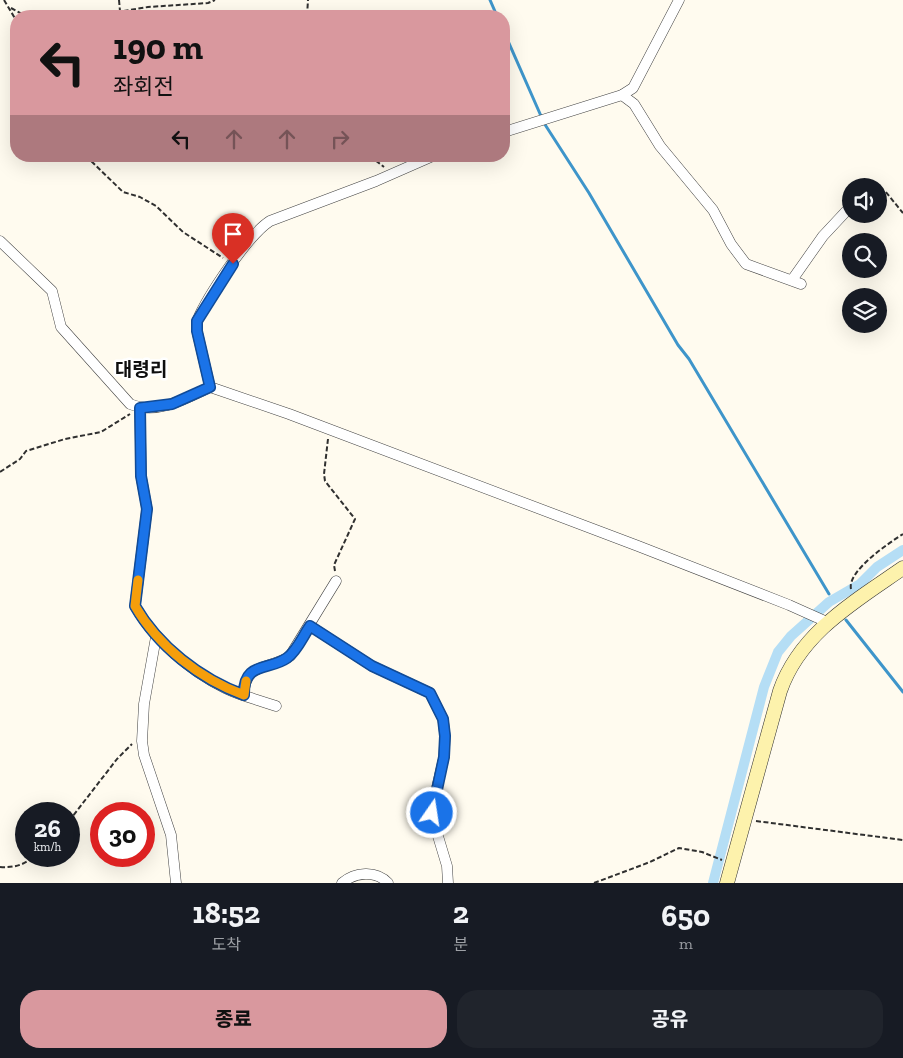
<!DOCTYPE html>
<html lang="ko">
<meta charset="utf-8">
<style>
:root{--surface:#171b24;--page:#20242c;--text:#f1f3f6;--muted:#9ea1a6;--accent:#d9989e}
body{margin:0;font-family:"Zilla Slab","Noto Sans KR",serif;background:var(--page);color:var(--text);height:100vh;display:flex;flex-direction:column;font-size:19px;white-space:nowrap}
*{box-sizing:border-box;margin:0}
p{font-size:16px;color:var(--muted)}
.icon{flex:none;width:28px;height:28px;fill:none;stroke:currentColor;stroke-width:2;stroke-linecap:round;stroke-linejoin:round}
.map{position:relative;height:883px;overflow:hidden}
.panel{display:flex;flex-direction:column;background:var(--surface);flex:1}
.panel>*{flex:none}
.hud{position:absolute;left:10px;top:10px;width:500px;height:152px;border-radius:20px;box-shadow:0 5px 20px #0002;background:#d9989e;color:#111;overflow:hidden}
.tools{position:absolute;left:842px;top:178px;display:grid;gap:10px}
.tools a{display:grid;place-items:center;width:45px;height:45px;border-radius:50%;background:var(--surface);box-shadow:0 5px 20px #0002;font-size:25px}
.speed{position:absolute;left:15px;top:802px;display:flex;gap:10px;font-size:25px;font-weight:700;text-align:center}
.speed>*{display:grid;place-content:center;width:65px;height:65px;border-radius:50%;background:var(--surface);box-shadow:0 5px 20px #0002;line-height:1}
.speed small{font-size:12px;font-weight:400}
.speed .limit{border:8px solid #d22;background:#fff;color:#111}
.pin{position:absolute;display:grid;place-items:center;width:42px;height:42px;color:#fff;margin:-51px -21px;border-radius:50% 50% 50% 0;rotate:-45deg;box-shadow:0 0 5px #0007}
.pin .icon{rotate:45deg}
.me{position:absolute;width:55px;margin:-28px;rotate:13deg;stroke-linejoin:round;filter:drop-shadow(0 0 4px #0008)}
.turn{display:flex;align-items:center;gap:18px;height:105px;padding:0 20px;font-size:22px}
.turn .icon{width:65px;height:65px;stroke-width:2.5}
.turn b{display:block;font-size:35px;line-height:42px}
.lanes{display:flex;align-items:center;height:48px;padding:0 20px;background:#0003;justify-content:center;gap:25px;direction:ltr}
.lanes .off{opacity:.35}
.eta{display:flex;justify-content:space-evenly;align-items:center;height:85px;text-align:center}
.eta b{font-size:30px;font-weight:800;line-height:35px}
.cta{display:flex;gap:10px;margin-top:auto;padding:10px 20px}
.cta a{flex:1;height:58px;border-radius:20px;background:var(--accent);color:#111;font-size:20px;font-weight:800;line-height:58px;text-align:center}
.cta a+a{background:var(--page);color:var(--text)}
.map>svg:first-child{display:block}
</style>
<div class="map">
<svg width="903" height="883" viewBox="0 0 903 883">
<rect width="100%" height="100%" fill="#fffbef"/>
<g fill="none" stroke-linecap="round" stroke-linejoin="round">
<g stroke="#3e95ca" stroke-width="3">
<polyline points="490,0 497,16"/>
<polyline points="504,32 541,116"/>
<polyline points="544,123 589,193 678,345 689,359 829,594"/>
<polyline points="846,620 903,692"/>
</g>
<polyline stroke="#b5def5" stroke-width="10" points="713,883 764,687 778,652 791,636 829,602 860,584 877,567 903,550"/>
<g stroke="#414141" stroke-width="11">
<g id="street">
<polyline points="622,95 634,104 660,146 713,210 731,244 746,264 801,284"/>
<polyline points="504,132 622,95 633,88 679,0"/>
<path d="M0,241L52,291L61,327L130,404C157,415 185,399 210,387L289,414L638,546L789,605L827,622"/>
<polyline points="792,280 823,236 851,206"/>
<path d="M210,387L197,331V321C207,297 248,235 270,221L376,181L433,156"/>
<path d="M140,408L141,476L147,509L135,606C154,640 190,671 225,688C241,696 259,700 276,706"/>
<polyline points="310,626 372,666 430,693 443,719 445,736 444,757 431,813 447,866 448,883"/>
<polyline points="156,637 144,704 142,741 144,755 171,835 176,883"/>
<path d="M244,695C244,661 271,670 290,656L336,581"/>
<path d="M342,883C355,872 376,870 388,883"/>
</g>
</g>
<g stroke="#303030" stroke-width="15">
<path id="secondary" d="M727,883L780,691C800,633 854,602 903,568"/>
</g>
<g stroke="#303030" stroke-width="2" stroke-dasharray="5 2.5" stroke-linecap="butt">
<polyline points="4,0 16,20"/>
<polyline points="119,0 120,11"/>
<polyline points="11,8 26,16"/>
<polyline points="94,16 148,7 208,3 215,0"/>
<polyline points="307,16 308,0"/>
<polyline points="86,156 123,192 140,197 156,206 183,232 223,258"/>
<polyline points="370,156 384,167"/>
<polyline points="879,190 885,191 903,213"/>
<polyline points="328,439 324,474 325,481 355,519 334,565 335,571"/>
<polyline points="0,472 20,459 26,451 65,439 101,432 130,414"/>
<path d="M851,589C847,571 889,543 903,534"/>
<polyline points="69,821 117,759 132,744"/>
<polyline points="756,821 903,840"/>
<path d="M0,867C13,868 25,865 34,856"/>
<polyline points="594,883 650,862 679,848 702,852 722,860"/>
</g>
<use href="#street" stroke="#fff" stroke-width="10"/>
<use href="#secondary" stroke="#fdf2ac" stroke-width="14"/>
</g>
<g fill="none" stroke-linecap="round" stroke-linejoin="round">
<g stroke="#114b97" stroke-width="12">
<path id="route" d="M233,264L197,321V331L210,387L172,404L140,408L141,476L147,509L135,606C158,646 200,679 244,695C243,661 269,671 287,658C297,651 303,636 310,626L372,666L430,693L443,719L445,736L444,757L432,813"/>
</g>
<use href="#route" stroke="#1a73e8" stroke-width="9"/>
<path stroke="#f59e0b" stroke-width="9" d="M138,580L135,606C158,646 200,679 244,695L246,681"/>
</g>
<g text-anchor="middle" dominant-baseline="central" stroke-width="5" stroke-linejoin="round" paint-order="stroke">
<g font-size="19" font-weight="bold" fill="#0e0e0e" stroke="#fff">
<text x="141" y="369">대령리</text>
</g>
</g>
</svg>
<div class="tools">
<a><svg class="icon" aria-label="sound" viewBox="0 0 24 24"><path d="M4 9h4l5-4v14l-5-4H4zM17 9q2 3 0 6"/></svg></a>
<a><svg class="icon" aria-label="search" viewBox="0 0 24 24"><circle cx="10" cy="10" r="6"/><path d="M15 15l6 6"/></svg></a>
<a><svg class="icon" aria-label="layers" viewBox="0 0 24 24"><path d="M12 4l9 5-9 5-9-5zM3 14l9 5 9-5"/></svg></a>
</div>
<div class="speed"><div>26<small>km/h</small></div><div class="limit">30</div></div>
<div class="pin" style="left:233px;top:264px;background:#d93025"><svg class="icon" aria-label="arrive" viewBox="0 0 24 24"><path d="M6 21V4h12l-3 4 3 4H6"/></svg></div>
<svg class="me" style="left:432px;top:813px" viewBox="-20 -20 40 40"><circle r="17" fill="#1a73e8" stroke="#fff" stroke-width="3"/><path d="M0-11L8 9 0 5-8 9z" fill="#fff"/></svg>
<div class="hud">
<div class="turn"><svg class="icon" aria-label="left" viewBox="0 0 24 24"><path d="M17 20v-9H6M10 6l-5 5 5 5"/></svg><div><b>190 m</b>좌회전</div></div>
<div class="lanes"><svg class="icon" aria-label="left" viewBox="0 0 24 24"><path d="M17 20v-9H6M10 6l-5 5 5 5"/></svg><svg class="icon off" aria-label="ahead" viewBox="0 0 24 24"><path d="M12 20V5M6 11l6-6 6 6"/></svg><svg class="icon off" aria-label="ahead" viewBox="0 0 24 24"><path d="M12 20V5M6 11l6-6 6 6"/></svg><svg class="icon off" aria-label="right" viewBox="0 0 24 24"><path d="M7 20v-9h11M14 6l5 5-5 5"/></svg></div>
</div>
</div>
<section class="panel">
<div class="eta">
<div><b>18:52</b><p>도착</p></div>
<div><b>2</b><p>분</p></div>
<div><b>650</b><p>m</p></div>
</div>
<div class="cta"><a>종료</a><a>공유</a></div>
</section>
